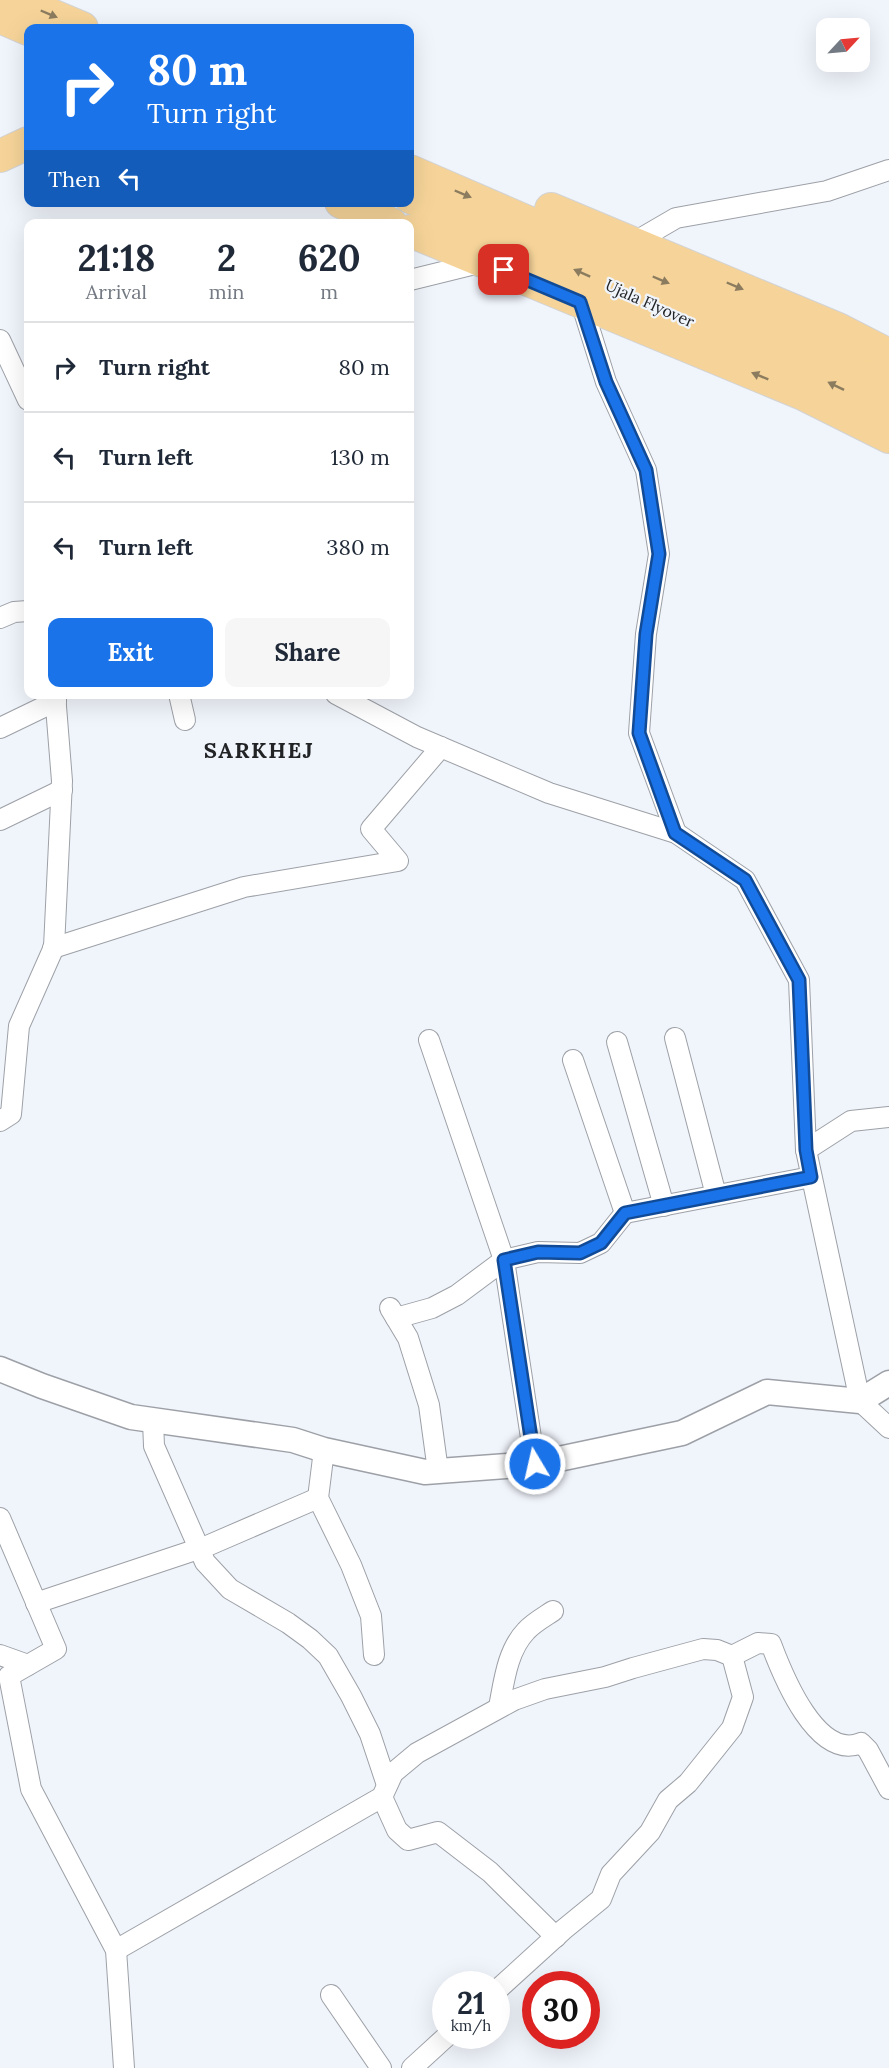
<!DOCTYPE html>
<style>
:root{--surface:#fff;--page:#f6f6f7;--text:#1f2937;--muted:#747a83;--line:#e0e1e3;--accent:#1a73e8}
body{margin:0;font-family:Lora,serif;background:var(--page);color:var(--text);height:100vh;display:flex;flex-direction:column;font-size:22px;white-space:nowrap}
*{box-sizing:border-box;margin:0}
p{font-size:20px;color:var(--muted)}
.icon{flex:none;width:33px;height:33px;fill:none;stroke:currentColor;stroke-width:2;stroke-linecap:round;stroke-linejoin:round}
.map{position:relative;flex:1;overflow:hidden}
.panel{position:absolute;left:24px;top:219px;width:390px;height:480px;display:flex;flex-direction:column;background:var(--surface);border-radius:12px;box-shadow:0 6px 24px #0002}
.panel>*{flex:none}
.banner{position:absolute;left:24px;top:24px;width:390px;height:183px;border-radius:12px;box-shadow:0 6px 24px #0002;background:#1a73e8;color:#fff;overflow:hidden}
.needle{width:39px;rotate:64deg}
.fabs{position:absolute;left:816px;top:18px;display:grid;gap:12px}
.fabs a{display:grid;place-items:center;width:54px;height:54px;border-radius:12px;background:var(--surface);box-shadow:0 6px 24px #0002;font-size:30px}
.speed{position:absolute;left:432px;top:1971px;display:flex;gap:12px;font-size:30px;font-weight:700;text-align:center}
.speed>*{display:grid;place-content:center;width:78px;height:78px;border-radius:50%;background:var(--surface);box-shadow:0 6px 24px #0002;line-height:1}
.speed small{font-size:15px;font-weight:400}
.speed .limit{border:9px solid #d22;background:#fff;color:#111}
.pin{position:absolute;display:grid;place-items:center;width:51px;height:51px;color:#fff;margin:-26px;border-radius:12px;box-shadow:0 3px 9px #0006}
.me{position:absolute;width:66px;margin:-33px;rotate:351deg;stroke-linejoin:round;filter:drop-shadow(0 0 4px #0008)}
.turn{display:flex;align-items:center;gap:21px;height:126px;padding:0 24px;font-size:27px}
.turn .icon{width:78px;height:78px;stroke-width:2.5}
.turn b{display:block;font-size:42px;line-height:51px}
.then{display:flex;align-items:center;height:57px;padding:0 24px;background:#0003;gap:12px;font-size:22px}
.eta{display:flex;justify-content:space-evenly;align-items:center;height:102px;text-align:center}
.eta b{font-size:36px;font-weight:700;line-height:42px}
.action{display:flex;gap:12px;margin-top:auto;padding:12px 24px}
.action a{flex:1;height:69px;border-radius:12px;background:var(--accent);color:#fff;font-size:24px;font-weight:700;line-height:69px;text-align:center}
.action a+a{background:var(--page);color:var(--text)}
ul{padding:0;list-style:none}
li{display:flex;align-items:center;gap:18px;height:90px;padding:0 24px;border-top:2px solid var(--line)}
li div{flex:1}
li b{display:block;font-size:22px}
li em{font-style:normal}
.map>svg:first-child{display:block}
</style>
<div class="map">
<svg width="889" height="2068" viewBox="0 0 889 2068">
<rect width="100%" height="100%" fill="#f0f4fb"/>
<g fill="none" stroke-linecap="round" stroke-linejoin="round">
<g stroke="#9da1a7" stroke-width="22">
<g id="minor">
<polyline points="633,243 676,218 827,191 889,170"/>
<polyline points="410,280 483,262"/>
<polyline points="581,302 606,382 646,470 659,554 646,634 639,733 676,833"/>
<polyline points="0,340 28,400"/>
<polyline points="0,618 14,612 28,611"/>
<polyline points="179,694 185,720"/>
<polyline points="336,694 417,737 549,793 676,833 745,880 799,980 806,1150 860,1401 889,1428"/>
<polyline points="0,728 56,701"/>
<polyline points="0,820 62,790"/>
<polyline points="53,948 244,887 398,861 371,829 441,747"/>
<polyline points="675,1038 716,1195"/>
<polyline points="429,1040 504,1260 535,1464"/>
<polyline points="617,1042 664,1206"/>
<polyline points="573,1060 625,1213 811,1177"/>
<polyline points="0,1121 11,1114 19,1026 54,947 62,781 55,694"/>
<polyline points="806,1150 851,1121 889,1117"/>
<polyline points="390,1308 408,1338 429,1405 438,1471"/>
<polyline points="396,1318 432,1308 457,1295 504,1260 538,1252 580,1253 601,1243 625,1213"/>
<polyline points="153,1421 154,1446 205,1562 230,1589 288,1623 310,1639 328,1656 351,1696 370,1734 387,1785"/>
<polyline points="324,1450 318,1498 351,1565 371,1616 374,1655"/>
<polyline points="0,1518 56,1649 9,1676 31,1789 116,1950 124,2068"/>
<polyline points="36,1603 207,1546 318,1498"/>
<polyline points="0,1655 28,1665"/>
<path d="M499,1707C504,1682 507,1651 526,1631C533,1623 544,1617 553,1611"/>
<polyline points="382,1797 397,1830 408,1840 438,1832 490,1872 556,1937"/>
<path d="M116,1950L382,1797L393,1773L417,1753L514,1700L545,1689L605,1677L633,1668L703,1649L717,1650L732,1656L758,1643L771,1644C783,1676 817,1761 861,1743L868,1750L889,1789"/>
<polyline points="496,1991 563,1930 601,1899 611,1874 650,1832 668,1800 688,1783 732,1728 743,1697 732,1656"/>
<polyline points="331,1995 381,2068"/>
<polyline points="412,2068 447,2036"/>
</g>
</g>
<g stroke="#9da1a7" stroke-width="27">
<polyline id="tertiary" points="0,1369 42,1386 131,1417 293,1440 324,1450 425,1472 535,1464 682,1433 767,1392 860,1401 889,1383"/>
</g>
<g stroke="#d3d3d3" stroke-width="34">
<g id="primary">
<polyline points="16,0 82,28"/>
<polyline points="0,17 28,29"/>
<polyline points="0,156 28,143"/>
<polyline points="410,171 818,348 889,384"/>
<polyline points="410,197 809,373 889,412"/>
<polyline points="341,202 391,224"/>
<polyline points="551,209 838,329 889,355"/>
<polyline points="410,231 803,394 889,437"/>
</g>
</g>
<use href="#minor" stroke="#fff" stroke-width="20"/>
<use href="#tertiary" stroke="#fff" stroke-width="24"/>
<use href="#primary" stroke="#f6d499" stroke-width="32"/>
</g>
<defs><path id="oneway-solid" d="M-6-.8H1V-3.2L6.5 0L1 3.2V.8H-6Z" transform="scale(1.5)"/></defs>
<g fill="#8c7c5f">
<use href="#oneway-solid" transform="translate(49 14) rotate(23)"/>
<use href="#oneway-solid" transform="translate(463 194) rotate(23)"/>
<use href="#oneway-solid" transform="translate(582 273) rotate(-156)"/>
<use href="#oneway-solid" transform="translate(661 280) rotate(23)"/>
<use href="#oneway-solid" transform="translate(735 286) rotate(23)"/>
<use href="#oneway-solid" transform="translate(760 376) rotate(-158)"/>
<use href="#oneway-solid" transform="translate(836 386) rotate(-154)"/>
</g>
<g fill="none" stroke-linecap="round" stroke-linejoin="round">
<g stroke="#114b97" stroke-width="15">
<polyline id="route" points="504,270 580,302 606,382 646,470 659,554 646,634 639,733 675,833 745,880 799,980 806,1150 811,1177 625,1213 601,1243 580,1253 538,1252 504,1260 535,1464"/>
</g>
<use href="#route" stroke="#1a73e8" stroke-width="10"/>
</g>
<g text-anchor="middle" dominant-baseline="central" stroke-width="4.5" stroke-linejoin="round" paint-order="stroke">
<g font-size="16" fill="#212325" stroke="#f0f4fb">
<text transform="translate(650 303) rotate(24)">Ujala Flyover</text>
</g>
<g font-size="22" font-weight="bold" letter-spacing="1.5" fill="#212325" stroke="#f0f4fb">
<text x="259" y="750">SARKHEJ</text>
</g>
</g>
</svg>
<div class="fabs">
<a><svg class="needle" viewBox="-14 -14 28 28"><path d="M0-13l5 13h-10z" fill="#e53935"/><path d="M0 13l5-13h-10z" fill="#747a83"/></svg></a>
</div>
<div class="speed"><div>21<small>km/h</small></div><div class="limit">30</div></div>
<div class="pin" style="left:504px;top:270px;background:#d93025"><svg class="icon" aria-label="arrive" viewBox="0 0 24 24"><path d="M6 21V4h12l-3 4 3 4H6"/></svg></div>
<svg class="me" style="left:535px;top:1464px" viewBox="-20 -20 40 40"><circle r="17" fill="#1a73e8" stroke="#fff" stroke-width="3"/><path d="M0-11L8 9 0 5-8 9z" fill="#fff"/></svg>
<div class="banner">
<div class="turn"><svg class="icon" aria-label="right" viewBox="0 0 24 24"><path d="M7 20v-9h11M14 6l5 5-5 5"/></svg><div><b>80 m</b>Turn right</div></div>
<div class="then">Then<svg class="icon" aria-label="left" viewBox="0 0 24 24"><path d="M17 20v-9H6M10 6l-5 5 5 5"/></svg></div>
</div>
<section class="panel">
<div class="eta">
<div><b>21:18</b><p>Arrival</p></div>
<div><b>2</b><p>min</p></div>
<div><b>620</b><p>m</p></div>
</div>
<ul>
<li><svg class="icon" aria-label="right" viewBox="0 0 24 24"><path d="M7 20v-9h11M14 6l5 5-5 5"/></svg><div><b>Turn right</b></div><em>80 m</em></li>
<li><svg class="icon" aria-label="left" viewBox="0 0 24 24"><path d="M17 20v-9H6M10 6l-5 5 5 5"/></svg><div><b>Turn left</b></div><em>130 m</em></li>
<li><svg class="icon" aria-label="left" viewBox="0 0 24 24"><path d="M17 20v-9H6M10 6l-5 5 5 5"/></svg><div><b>Turn left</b></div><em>380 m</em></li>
</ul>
<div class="action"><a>Exit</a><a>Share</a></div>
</section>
</div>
